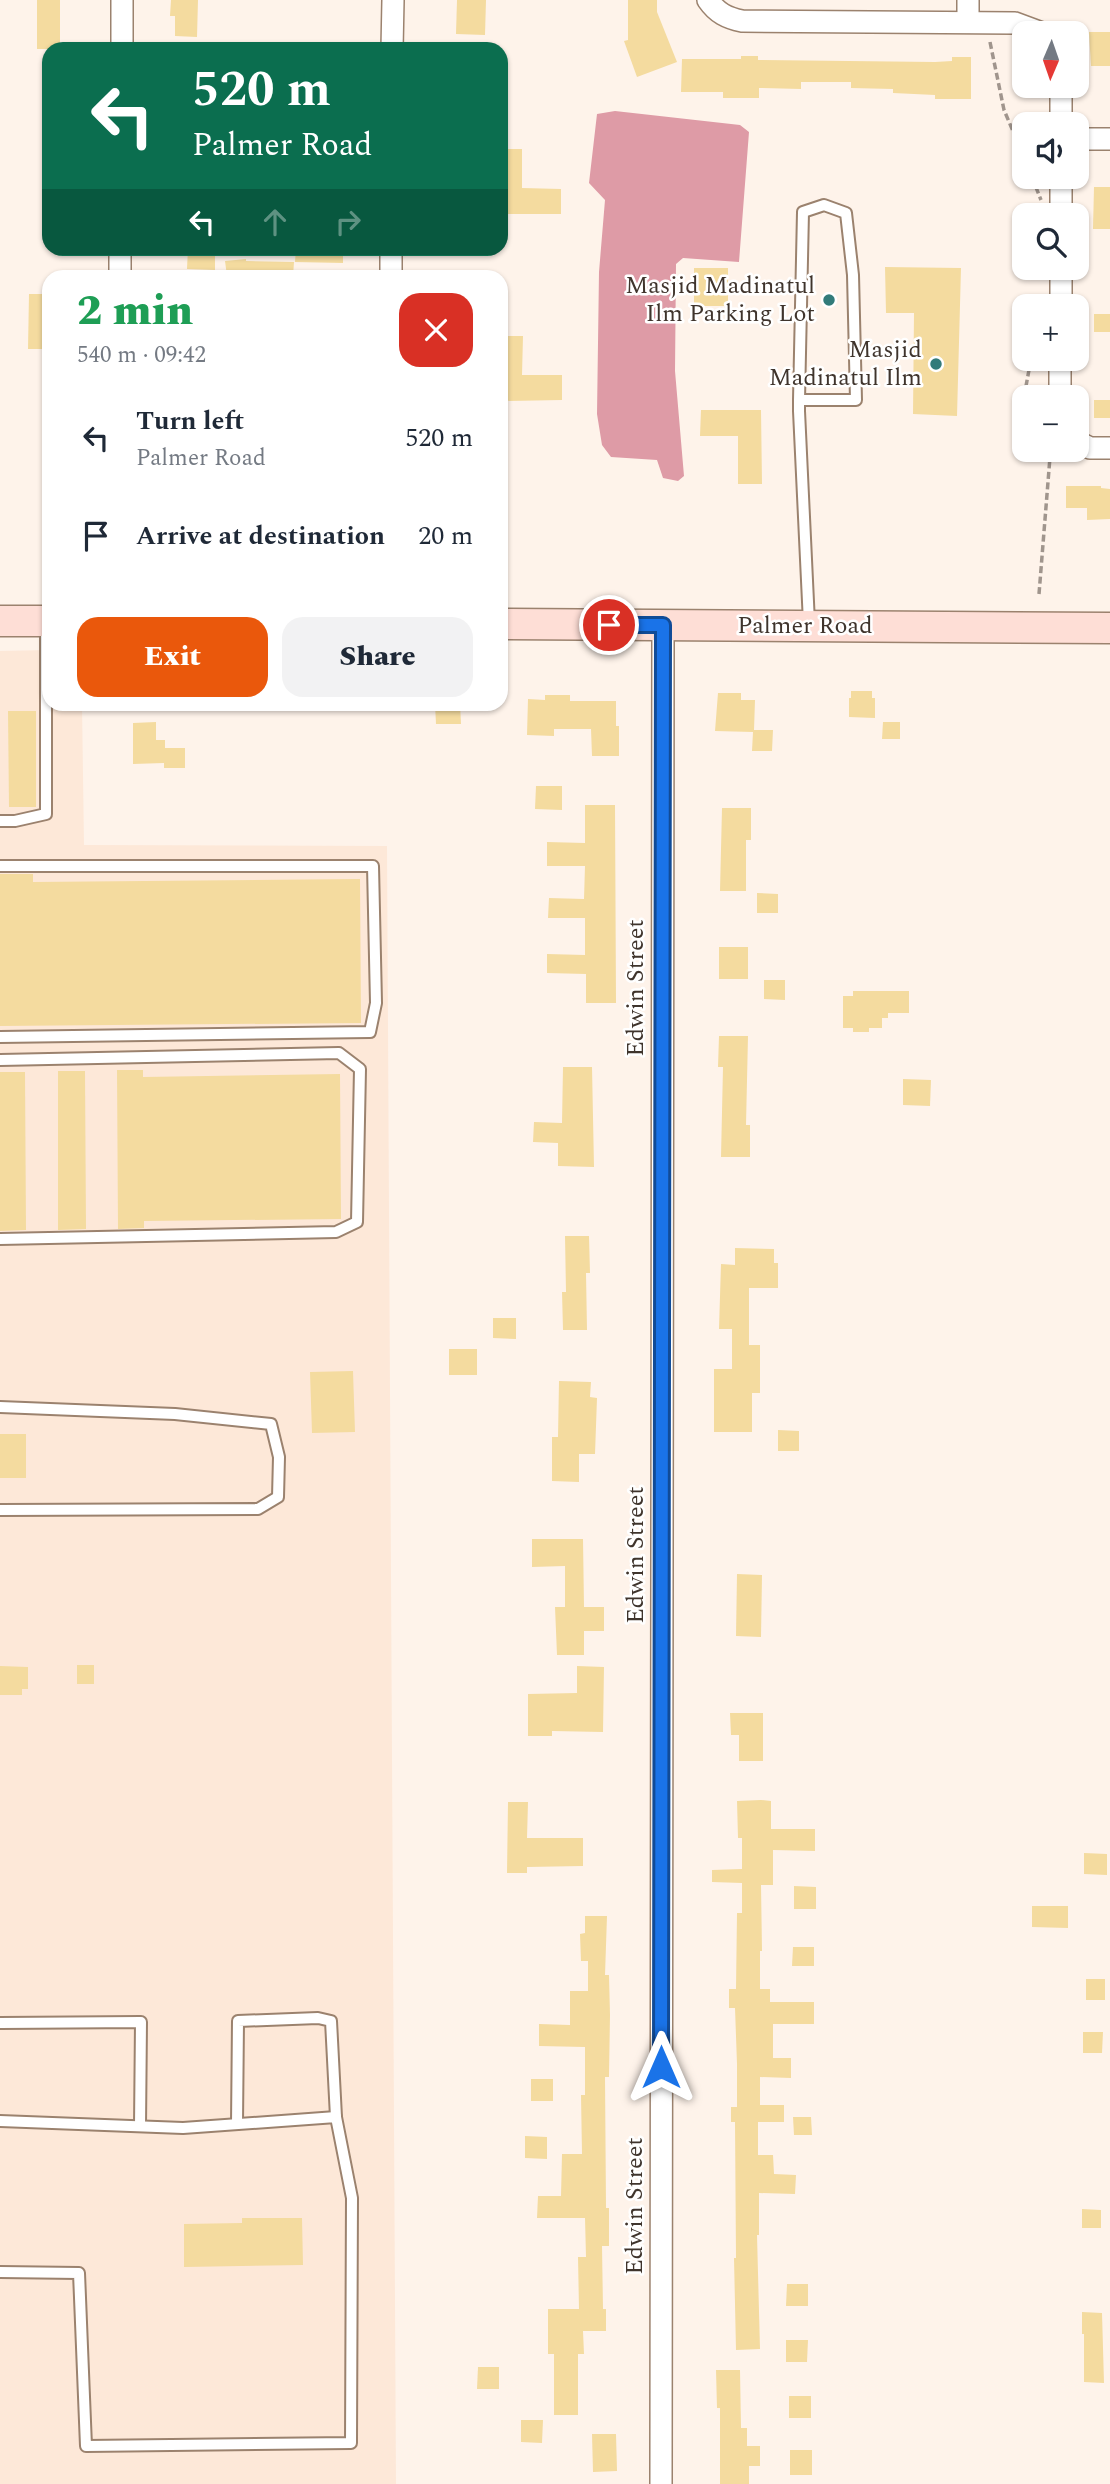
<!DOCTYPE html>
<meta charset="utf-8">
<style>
:root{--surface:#fff;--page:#f2f2f3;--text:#1f2937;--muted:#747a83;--accent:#ea580c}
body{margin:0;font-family:Spectral,serif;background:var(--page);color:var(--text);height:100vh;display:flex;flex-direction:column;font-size:26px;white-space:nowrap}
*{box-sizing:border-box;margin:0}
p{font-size:23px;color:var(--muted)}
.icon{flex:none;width:38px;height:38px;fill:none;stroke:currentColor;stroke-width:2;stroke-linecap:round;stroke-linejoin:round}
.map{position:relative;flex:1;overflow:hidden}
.sheet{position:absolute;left:42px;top:270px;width:466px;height:441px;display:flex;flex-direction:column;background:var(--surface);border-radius:21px;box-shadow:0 2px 5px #0004}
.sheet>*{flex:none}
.guide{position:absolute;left:42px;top:42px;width:466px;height:214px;border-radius:21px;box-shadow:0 2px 5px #0004;background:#0b6e4f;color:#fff;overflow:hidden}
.needle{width:46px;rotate:182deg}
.tools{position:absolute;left:1012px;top:21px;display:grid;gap:14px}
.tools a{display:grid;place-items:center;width:77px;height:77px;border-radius:14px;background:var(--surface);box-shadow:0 2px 5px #0004;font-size:35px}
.pin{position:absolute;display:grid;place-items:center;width:60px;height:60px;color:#fff;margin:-30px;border:4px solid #fff;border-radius:50%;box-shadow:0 2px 7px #0007}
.me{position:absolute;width:77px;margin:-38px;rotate:0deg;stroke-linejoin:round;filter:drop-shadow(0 0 5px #0008)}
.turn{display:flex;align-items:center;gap:24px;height:147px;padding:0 35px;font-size:32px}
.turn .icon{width:91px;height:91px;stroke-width:2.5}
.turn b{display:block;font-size:49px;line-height:60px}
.lanes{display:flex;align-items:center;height:66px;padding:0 35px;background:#0003;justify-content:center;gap:35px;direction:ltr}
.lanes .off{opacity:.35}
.round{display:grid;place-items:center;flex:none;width:74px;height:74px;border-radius:21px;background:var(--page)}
.summary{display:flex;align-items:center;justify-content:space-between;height:119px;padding:0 35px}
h1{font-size:42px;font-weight:800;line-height:52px;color:#1e9e55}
.cta{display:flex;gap:14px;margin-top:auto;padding:14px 35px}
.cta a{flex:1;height:80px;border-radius:21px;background:var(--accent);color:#fff;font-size:28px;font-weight:800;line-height:80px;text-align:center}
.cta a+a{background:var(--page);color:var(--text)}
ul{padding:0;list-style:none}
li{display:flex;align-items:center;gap:21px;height:98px;padding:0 35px}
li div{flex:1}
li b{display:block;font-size:26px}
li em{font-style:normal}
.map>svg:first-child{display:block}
</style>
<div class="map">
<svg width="1110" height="2484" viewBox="0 0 1110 2484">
<rect width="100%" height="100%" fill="#fef3ea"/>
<polygon fill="#fde8d8" points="49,650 49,704 82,704 84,845 387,846 396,2484 0,2484 0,651"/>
<polygon fill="#de9ba6" points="615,111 740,125 749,132 739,262 683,258 676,264 675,371 684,476 678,481 663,478 657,460 611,457 602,445 597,414 599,272 605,200 589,183 597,114"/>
<g fill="#f4db9f">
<rect x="37" y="0" width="23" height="49"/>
<polygon points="171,0 198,0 197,37 175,36 175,16 170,16"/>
<polygon points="457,0 486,0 485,35 456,34"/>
<polygon points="628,0 657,0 657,12 677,62 637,77 624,41 628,40"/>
<polygon points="1089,32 1110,32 1110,66 1091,66"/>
<polygon points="741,56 758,56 758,60 935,62 952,61 952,57 971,57 971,99 935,99 935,95 893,93 893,89 851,88 851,82 801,82 801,89 759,88 759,98 723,98 723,92 681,92 682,59 741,59"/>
<polygon points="500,149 522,149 522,188 561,189 561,214 502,214"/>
<polygon points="1094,187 1110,187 1110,229 1093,229"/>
<polygon points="188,248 215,248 215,270 187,269"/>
<polygon points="296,248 343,248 343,263 295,262"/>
<polygon points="246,259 246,261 294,262 293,276 227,276 225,261"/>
<polygon points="885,267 961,268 957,416 913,414 914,313 886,313"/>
<rect x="694" y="268" width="34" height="38"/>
<polygon points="29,294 49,294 49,349 28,349"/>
<rect x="1094" y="314" width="16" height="18"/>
<polygon points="500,336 523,336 522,375 562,375 562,400 502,401 503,398 500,398"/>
<rect x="1094" y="400" width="16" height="18"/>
<polygon points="701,410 761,410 762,484 738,484 738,436 700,436"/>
<polygon points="1066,486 1101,486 1101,488 1110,489 1110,519 1087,520 1087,508 1066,508"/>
<polygon points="851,691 872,691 872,698 875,698 875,718 849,717 849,698 851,698"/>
<polygon points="718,693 741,693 741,700 755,700 754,730 773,730 772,751 752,751 753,732 715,731"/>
<polygon points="545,695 570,695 570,701 616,701 616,726 619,726 619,756 592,756 591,729 554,729 554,736 527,735 528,699 545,700"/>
<polygon points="435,704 460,704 461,724 436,724"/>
<polygon points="8,711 36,711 36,807 9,807"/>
<polygon points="156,722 156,740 165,740 165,748 185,748 185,768 164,768 164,763 133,764 133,723"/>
<polygon points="883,722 900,722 900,739 882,739"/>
<polygon points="536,786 562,786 562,810 535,809"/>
<polygon points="585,805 615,805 616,1003 586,1003 586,974 547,973 547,954 585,955 585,918 548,918 549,898 584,899 585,866 547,866 547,842 585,843"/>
<polygon points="722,808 751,808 751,840 746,840 746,891 720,891"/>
<polygon points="0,874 33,874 33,882 360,879 361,1023 0,1026"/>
<polygon points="757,893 778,894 778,913 757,913"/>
<rect x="719" y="947" width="29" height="32"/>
<polygon points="764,980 785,980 785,1000 764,999"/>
<polygon points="853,991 909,991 909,1013 888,1013 888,1018 882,1018 882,1028 869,1028 869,1032 853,1032 853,1028 843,1028 843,996 853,996"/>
<polygon points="719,1036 748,1036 746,1125 750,1125 750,1157 721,1157 723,1067 718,1067"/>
<polygon points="563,1067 592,1067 594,1167 558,1166 558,1143 533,1142 534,1122 562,1123"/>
<polygon points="117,1070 143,1070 143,1077 340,1074 341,1219 144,1221 144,1228 118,1229"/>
<polygon points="58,1071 85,1071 86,1229 58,1230"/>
<polygon points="0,1072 25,1072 26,1230 0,1231"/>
<polygon points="903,1079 931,1080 930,1106 903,1105"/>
<polygon points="565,1236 589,1236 590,1273 586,1273 587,1330 563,1330 562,1292 566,1292"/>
<polygon points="735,1248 774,1249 774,1263 778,1263 778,1288 749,1288 749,1345 760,1345 760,1393 752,1393 752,1432 714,1432 714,1369 732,1369 732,1329 719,1329 721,1264 735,1265"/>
<polygon points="493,1318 516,1318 516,1339 493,1338"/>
<rect x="449" y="1349" width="28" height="26"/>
<polygon points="353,1371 355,1432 312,1433 310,1372"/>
<polygon points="559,1381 591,1382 590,1397 597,1398 595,1454 579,1454 579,1482 552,1481 552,1437 558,1437"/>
<polygon points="778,1430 799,1431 799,1451 778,1451"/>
<rect x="0" y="1434" width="26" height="44"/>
<polygon points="532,1539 583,1539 584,1607 604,1607 604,1631 584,1631 584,1655 557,1655 555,1607 565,1607 565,1566 532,1567"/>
<polygon points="737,1574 762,1575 761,1637 736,1636"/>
<rect x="77" y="1665" width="17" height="19"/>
<polygon points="0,1666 28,1667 28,1689 22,1689 22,1695 0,1695"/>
<polygon points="577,1666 604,1667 603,1732 552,1731 552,1736 528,1736 528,1694 577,1693"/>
<polygon points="730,1713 763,1713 763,1761 739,1761 739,1735 731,1735"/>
<polygon points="761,1800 771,1801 771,1829 815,1829 815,1851 773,1850 773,1885 761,1885 762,1951 760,1951 760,1989 770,1989 770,2002 814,2002 814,2024 773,2024 773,2058 791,2058 791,2078 760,2077 760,2105 784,2105 784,2122 758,2122 758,2155 773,2155 774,2174 796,2175 795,2194 759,2193 759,2235 757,2235 760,2349 736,2350 734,2258 736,2258 735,2122 731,2122 731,2107 737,2107 737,2064 735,2008 729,2008 729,1989 736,1989 737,1913 742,1913 742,1883 712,1882 712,1870 742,1869 742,1838 738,1838 737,1801"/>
<polygon points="508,1802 528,1802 527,1838 583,1838 583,1866 527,1867 527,1873 507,1873"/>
<polygon points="1084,1853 1107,1854 1107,1875 1084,1874"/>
<polygon points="794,1886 816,1887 816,1909 794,1909"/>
<polygon points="1032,1906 1068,1906 1068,1928 1032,1927"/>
<polygon points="585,1916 607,1916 605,1975 609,1975 610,2015 609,2077 605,2077 606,2208 609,2208 609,2246 602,2246 603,2309 606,2309 606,2331 583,2331 584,2354 578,2354 578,2415 554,2415 554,2354 548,2354 548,2309 579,2309 578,2257 586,2257 585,2218 537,2218 538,2196 561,2196 562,2154 582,2154 581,2095 585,2095 585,2047 539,2046 539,2024 570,2025 570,1991 588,1991 588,1961 581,1961 580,1934 585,1933"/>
<polygon points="793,1947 814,1947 814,1966 792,1966"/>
<rect x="1086" y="1979" width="19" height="21"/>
<polygon points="1083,2032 1103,2032 1102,2053 1083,2053"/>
<rect x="531" y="2079" width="22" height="22"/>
<polygon points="793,2117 811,2117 812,2135 794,2135"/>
<polygon points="525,2136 547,2137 547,2159 525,2158"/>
<polygon points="1082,2209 1101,2210 1101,2228 1082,2228"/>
<polygon points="242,2218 302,2218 303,2265 184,2267 184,2224 242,2223"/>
<polygon points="787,2284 808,2284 808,2306 786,2306"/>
<polygon points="1082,2312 1102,2313 1104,2383 1084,2382 1084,2334 1082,2334"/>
<polygon points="786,2340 808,2340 807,2362 786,2362"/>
<polygon points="478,2367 499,2367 499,2389 477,2389"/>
<polygon points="716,2370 740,2370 741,2428 747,2428 747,2446 760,2446 760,2466 749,2466 749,2484 720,2484 720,2408 717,2408"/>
<rect x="789" y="2396" width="22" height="22"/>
<polygon points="521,2420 543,2420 542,2443 521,2442"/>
<polygon points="592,2434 616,2434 617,2471 593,2472"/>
<rect x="790" y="2450" width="22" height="25"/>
</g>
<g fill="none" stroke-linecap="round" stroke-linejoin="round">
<g stroke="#9b826e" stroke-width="14">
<g id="lane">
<polyline points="799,400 856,400 853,275 846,213 824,205 803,212 799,400 799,411 809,623"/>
<polyline points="0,821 15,821 46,814 46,623"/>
<polyline points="0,866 373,866 376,1003 370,1032 0,1037"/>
<polyline points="0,1060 339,1053 360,1069 357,1222 336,1232 0,1239"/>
<polyline points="0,1407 175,1414 271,1424 279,1457 278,1497 258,1509 0,1510"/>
<polyline points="0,2023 141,2022 140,2126"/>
<polyline points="0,2121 183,2128 336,2117 352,2198 351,2443 86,2446 79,2273 0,2272"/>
<polyline points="237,2124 238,2021 318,2018 331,2021 336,2117"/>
</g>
</g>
<g stroke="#9b826e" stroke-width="24">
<g id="street">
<polyline points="122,0 122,49"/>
<path d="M708,0C717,13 727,18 742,21L1015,23L1042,33"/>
<polyline points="968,22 968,0"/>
<polyline points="392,49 393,0"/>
<polyline points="1061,124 1061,86"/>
<polyline points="1076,139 1110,139"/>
<polyline points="1061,177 1061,215"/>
<polyline points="120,276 120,248"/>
<polyline points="391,276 391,248"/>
<polyline points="1061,306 1061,268"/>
<polyline points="1060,397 1060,359"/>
<polyline points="1076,441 1090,448 1110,448"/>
<polyline points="661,2484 663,625"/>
</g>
</g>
<g stroke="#9b826e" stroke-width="33">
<g id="secondary">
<polyline points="0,621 49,621"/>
<polyline points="500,624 1110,628"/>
</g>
</g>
<g stroke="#a0958d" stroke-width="3.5" stroke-dasharray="7 3.5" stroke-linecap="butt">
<polyline points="990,42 1004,110 1024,157"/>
<polyline points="1032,177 1041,200"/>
<polyline points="1024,397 1031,359"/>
<polyline points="1039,594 1050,457 1047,450"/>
</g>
<use href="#lane" stroke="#fff" stroke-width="10"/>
<use href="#street" stroke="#fff" stroke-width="21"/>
<use href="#secondary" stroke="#feded6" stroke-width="30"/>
</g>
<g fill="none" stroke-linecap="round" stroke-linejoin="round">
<g stroke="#114b97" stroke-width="18">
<polyline id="route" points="609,625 663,625 661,2067"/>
</g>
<use href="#route" stroke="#1a73e8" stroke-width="12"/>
</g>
<g fill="#327b7a" stroke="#fff" stroke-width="2.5">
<circle cx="829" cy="300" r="7"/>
<circle cx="936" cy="364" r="7"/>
</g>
<g text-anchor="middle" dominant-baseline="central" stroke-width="5" stroke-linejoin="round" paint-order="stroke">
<g font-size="24" fill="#3f342c" stroke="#fff" text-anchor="end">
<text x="815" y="286">Masjid Madinatul<tspan x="815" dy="28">Ilm Parking Lot</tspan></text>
<text x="922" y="350">Masjid<tspan x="922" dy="28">Madinatul Ilm</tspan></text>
</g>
<g font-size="24" fill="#3f342c" stroke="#fff">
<text x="805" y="626">Palmer Road</text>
<text transform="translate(636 988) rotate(-90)">Edwin Street</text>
<text transform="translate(636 1555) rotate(-90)">Edwin Street</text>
<text transform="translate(635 2206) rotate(-90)">Edwin Street</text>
</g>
</g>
</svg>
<div class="tools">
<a><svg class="needle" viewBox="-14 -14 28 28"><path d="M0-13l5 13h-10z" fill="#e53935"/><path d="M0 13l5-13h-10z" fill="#747a83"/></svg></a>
<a><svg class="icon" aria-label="sound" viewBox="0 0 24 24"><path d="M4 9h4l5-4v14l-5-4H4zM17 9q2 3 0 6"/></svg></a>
<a><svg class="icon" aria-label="search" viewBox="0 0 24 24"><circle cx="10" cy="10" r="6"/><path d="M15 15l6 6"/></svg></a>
<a>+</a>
<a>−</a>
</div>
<div class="pin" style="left:609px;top:625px;background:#d93025"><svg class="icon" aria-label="arrive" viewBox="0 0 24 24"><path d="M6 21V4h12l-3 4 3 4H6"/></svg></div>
<svg class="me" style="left:661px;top:2067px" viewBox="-20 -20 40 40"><path d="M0-17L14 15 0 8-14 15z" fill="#1a73e8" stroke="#fff" stroke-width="4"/></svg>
<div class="guide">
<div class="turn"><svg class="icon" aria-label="left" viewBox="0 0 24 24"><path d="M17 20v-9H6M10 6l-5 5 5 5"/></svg><div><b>520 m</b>Palmer Road</div></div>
<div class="lanes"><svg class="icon" aria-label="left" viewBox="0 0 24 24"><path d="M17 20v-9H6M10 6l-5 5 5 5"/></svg><svg class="icon off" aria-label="ahead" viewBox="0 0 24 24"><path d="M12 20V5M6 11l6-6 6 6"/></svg><svg class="icon off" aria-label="right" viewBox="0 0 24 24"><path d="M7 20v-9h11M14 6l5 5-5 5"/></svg></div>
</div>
<section class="sheet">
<div class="summary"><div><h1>2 min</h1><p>540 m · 09:42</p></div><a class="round" style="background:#d93025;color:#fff"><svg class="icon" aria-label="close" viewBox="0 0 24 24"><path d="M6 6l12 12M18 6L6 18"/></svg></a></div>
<ul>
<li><svg class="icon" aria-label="left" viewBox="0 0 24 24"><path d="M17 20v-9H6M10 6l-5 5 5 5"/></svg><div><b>Turn left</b><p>Palmer Road</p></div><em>520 m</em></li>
<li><svg class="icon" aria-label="arrive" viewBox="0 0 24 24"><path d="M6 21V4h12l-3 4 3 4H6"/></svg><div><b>Arrive at destination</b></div><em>20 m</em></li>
</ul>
<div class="cta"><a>Exit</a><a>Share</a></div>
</section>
</div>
